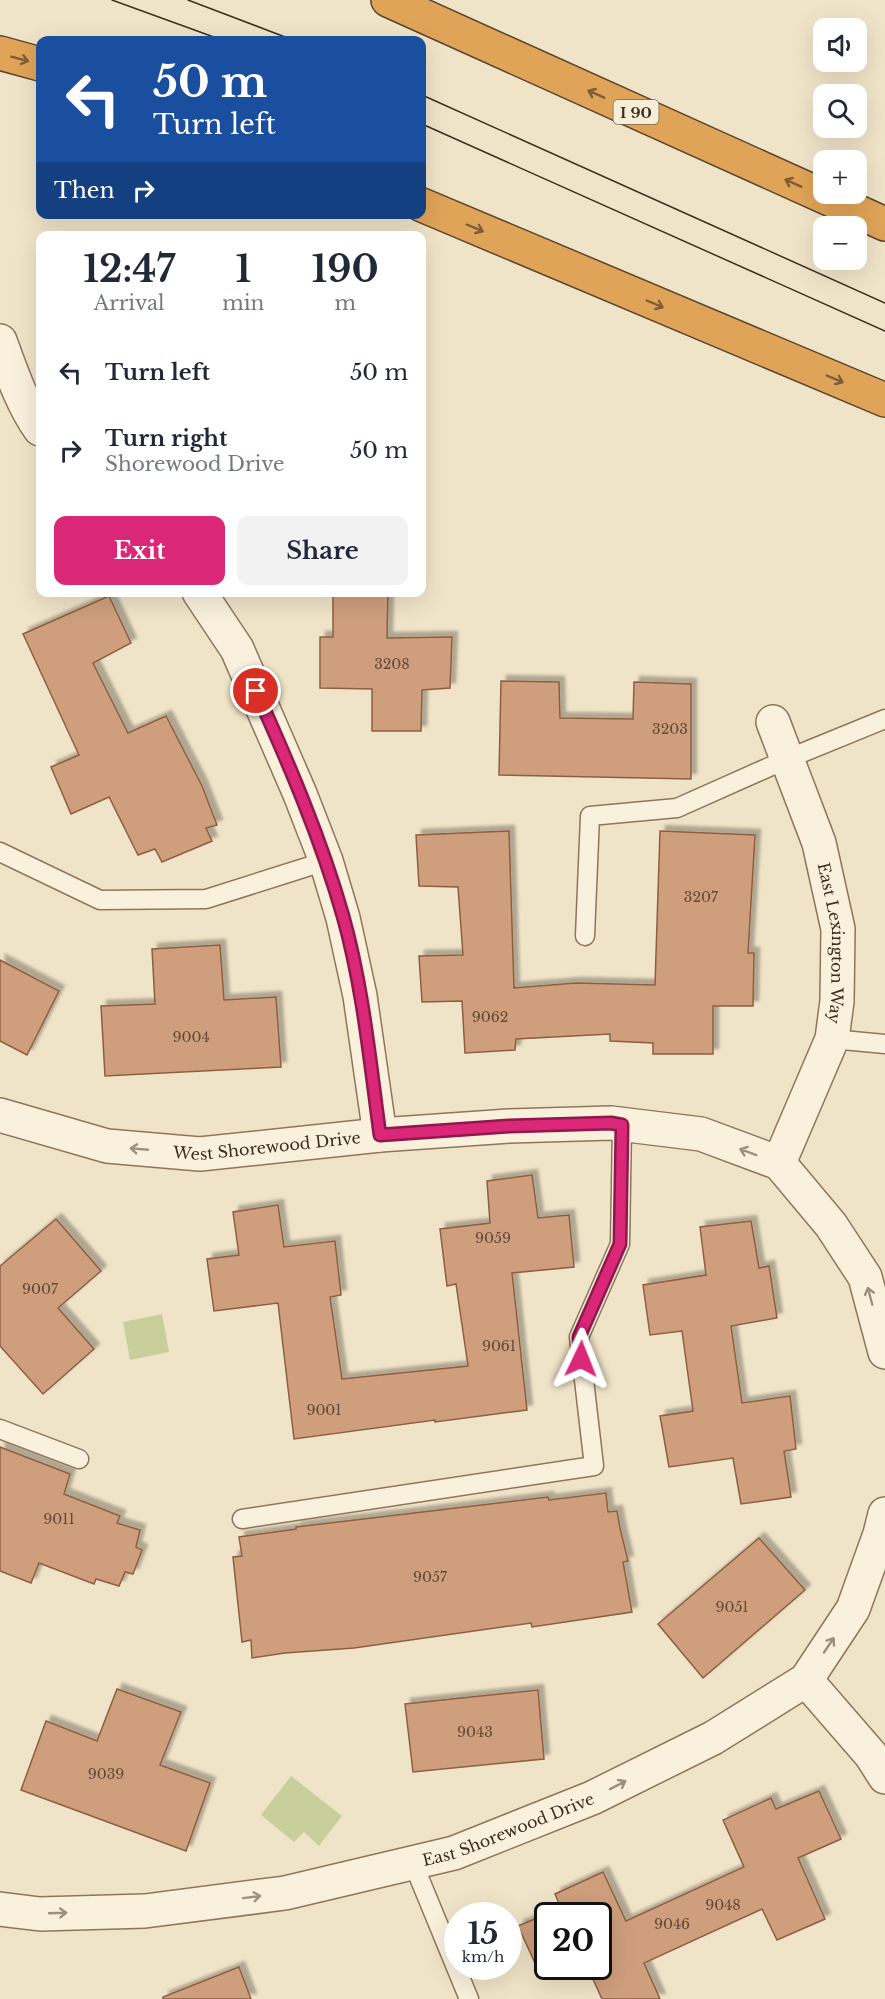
<!DOCTYPE html>
<meta charset="utf-8">
<style>
:root{--surface:#fff;--page:#f2f2f3;--text:#1f2937;--muted:#747a83;--accent:#db2777}
body{margin:0;font-family:"Libre Baskerville",serif;background:var(--page);color:var(--text);height:100vh;display:flex;flex-direction:column;font-size:22px;white-space:nowrap}
*{box-sizing:border-box;margin:0}
p{font-size:20px;color:var(--muted)}
.icon{flex:none;width:33px;height:33px;fill:none;stroke:currentColor;stroke-width:2;stroke-linecap:round;stroke-linejoin:round}
.map{position:relative;flex:1;overflow:hidden}
.sheet{position:absolute;left:36px;top:231px;width:390px;height:366px;display:flex;flex-direction:column;background:var(--surface);border-radius:12px;box-shadow:0 6px 24px #0002}
.sheet>*{flex:none}
.guide{position:absolute;left:36px;top:36px;width:390px;height:183px;border-radius:12px;box-shadow:0 6px 24px #0002;background:#1a4fa0;color:#fff;overflow:hidden}
.buttons{position:absolute;left:813px;top:18px;display:grid;gap:12px}
.buttons a{display:grid;place-items:center;width:54px;height:54px;border-radius:12px;background:var(--surface);box-shadow:0 6px 24px #0002;font-size:30px}
.speed{position:absolute;left:444px;top:1902px;display:flex;gap:12px;font-size:30px;font-weight:700;text-align:center}
.speed>*{display:grid;place-content:center;width:78px;height:78px;border-radius:50%;background:var(--surface);box-shadow:0 6px 24px #0002;line-height:1}
.speed small{font-size:15px;font-weight:400}
.speed .limit{border:3px solid #111;border-radius:9px;background:#fff;color:#111}
.pin{position:absolute;display:grid;place-items:center;width:51px;height:51px;color:#fff;margin:-26px;border:3px solid #fff;border-radius:50%;box-shadow:0 2px 6px #0007}
.me{position:absolute;width:66px;margin:-33px;rotate:2deg;stroke-linejoin:round;filter:drop-shadow(0 0 4px #0008)}
.turn{display:flex;align-items:center;gap:21px;height:126px;padding:0 18px;font-size:27px}
.turn .icon{width:78px;height:78px;stroke-width:2.5}
.turn b{display:block;font-size:42px;line-height:51px}
.then{display:flex;align-items:center;height:57px;padding:0 18px;background:#0003;gap:12px;font-size:22px}
.eta{display:flex;justify-content:space-evenly;align-items:center;height:102px;text-align:center}
.eta b{font-size:36px;font-weight:700;line-height:42px}
.primary-button{display:flex;gap:12px;margin-top:auto;padding:12px 18px}
.primary-button a{flex:1;height:69px;border-radius:12px;background:var(--accent);color:#fff;font-size:24px;font-weight:700;line-height:69px;text-align:center}
.primary-button a+a{background:var(--page);color:var(--text)}
ul{padding:0;list-style:none}
li{display:flex;align-items:center;gap:18px;height:78px;padding:0 18px}
li div{flex:1}
li b{display:block;font-size:22px}
li em{font-style:normal}
.map>svg:first-child{display:block}
</style>
<div class="map">
<svg width="885" height="1999" viewBox="0 0 885 1999">
<defs>
<filter id="shadow"><feDropShadow dx="5.5" dy="-5.5" stdDeviation="1.5" flood-color="#0004"/></filter>
</defs>
<rect width="100%" height="100%" fill="#f0e4c8"/>
<g fill="#c9cf9b">
<polygon points="162,1314 169,1352 130,1360 123,1322"/>
<polygon points="291,1776 342,1816 319,1846 304,1832 294,1842 261,1815"/>
</g>
<g fill="#cf9f7d" stroke="#8d5f41" stroke-width="1.5" filter="url(#shadow)">
<polygon points="333,592 388,592 387,638 452,637 450,688 422,690 421,731 372,731 372,689 320,688 320,637 333,637"/>
<polygon points="109,596 131,643 93,663 128,733 166,716 202,786 217,825 206,828 212,841 162,862 155,849 138,855 109,797 71,814 51,767 79,755 23,634"/>
<polygon points="501,681 559,682 560,718 633,719 634,682 691,684 691,779 499,775"/>
<polygon points="509,831 514,988 576,983 655,985 660,831 755,835 748,953 754,953 753,1006 713,1006 713,1054 653,1054 653,1043 610,1041 610,1034 516,1039 515,1050 465,1053 462,1001 422,1002 419,956 463,955 458,887 419,886 416,835"/>
<polygon points="220,945 224,1000 276,997 281,1067 105,1076 101,1006 155,1004 152,949"/>
<polygon points="0,960 59,991 27,1055 0,1041"/>
<polygon points="532,1175 538,1218 569,1215 574,1267 512,1273 527,1410 435,1422 435,1420 294,1439 278,1303 214,1311 207,1259 239,1255 233,1212 278,1205 284,1247 335,1241 341,1295 330,1297 342,1379 468,1366 456,1284 447,1286 440,1229 490,1223 487,1181"/>
<polygon points="56,1219 101,1271 58,1308 94,1349 43,1394 0,1346 0,1266"/>
<polygon points="751,1221 759,1268 769,1266 777,1318 731,1326 742,1403 790,1396 796,1449 784,1451 791,1497 741,1504 733,1458 669,1467 660,1416 693,1411 682,1331 650,1335 643,1285 706,1275 700,1227"/>
<polygon points="0,1447 70,1474 64,1494 120,1516 117,1523 140,1530 136,1547 142,1550 133,1574 125,1572 119,1586 96,1579 94,1584 39,1563 31,1583 0,1571"/>
<polygon points="606,1493 608,1512 617,1511 620,1528 628,1561 623,1562 632,1612 532,1627 531,1623 354,1648 285,1653 252,1658 251,1640 242,1642 233,1557 242,1556 239,1537 296,1529 296,1527 548,1497 549,1500"/>
<polygon points="759,1538 805,1590 703,1678 658,1624"/>
<polygon points="117,1689 181,1712 160,1765 210,1783 186,1851 21,1790 46,1721 97,1741"/>
<polygon points="538,1690 544,1759 413,1772 405,1704"/>
<polygon points="819,1791 841,1839 798,1858 825,1919 777,1940 762,1909 644,1963 660,1999 602,1999 587,1966 598,1966 598,1916 548,1916 548,1966 558,1966 540,1974 518,1926 561,1908 555,1894 603,1872 626,1921 744,1867 723,1820 771,1798 776,1809"/>
<polygon points="239,1967 251,1999 163,1999 163,1997"/>
</g>
<g fill="none" stroke-linecap="round" stroke-linejoin="round">
<g stroke="#8d765c" stroke-width="21">
<g id="service">
<polyline points="0,852 100,900 206,899 326,861"/>
<polyline points="585,936 590,816 677,808 787,759 885,719"/>
<polyline points="832,1039 885,1044"/>
<polyline points="0,1429 79,1459"/>
<polyline points="242,1519 594,1466 579,1337 620,1244 622,1125"/>
<polyline points="413,1863 469,1999"/>
</g>
</g>
<g stroke="#8d765c" stroke-width="36">
<g id="minor">
<path d="M0,341C11,371 22,404 40,429"/>
<polyline points="199,592 237,649 300,794 326,861 343,918 360,996 380,1135"/>
<path id="s1" d="M773,722L819,843L838,929L837,1001L832,1039L779,1163"/>
<path id="s2" d="M0,1115L107,1146L200,1154L380,1135L509,1126L611,1123L701,1134L779,1163L831,1225L865,1277L885,1352"/>
<polyline points="806,1680 871,1755 885,1777"/>
<path id="s3" d="M0,1909L40,1914L145,1911L285,1893L454,1853L592,1798L713,1738L806,1680L853,1609L880,1534L885,1514"/>
</g>
</g>
<g stroke="#5b4430" stroke-width="36">
<g id="motorway">
<polyline points="388,0 885,224"/>
<polyline points="0,53 40,64"/>
<polyline points="422,205 885,400"/>
</g>
</g>
<use href="#service" stroke="#faf1dc" stroke-width="18"/>
<use href="#minor" stroke="#faf1dc" stroke-width="33"/>
<use href="#motorway" stroke="#e0a458" stroke-width="33"/>
<g stroke="#3d2e20" stroke-width="1.5">
<polyline points="112,0 222,40"/>
<polyline points="188,0 293,40"/>
<polyline points="422,95 885,303"/>
<polyline points="422,124 885,331"/>
</g>
</g>
<defs><path id="oneway-shaft" d="M-6 0H5M1.5-3L5.5 0L1.5 3" fill="none" stroke-width="1.6" stroke-linecap="round" stroke-linejoin="round" transform="scale(1.5)"/></defs>
<g stroke="#7e5d36">
<use href="#oneway-shaft" transform="translate(20 59) rotate(15)"/>
<use href="#oneway-shaft" transform="translate(596 94) rotate(-156)"/>
<use href="#oneway-shaft" transform="translate(793 183) rotate(-156)"/>
<use href="#oneway-shaft" transform="translate(475 228) rotate(23)"/>
<use href="#oneway-shaft" transform="translate(655 304) rotate(23)"/>
<use href="#oneway-shaft" transform="translate(835 379) rotate(23)"/>
</g>
<g stroke="#9c907e">
<use href="#oneway-shaft" transform="translate(139 1149) rotate(-175)"/>
<use href="#oneway-shaft" transform="translate(748 1152) rotate(-159)"/>
<use href="#oneway-shaft" transform="translate(870 1296) rotate(-105)"/>
<use href="#oneway-shaft" transform="translate(829 1645) rotate(-56)"/>
<use href="#oneway-shaft" transform="translate(618 1785) rotate(-27)"/>
<use href="#oneway-shaft" transform="translate(252 1897) rotate(-7)"/>
<use href="#oneway-shaft" transform="translate(58 1913) rotate(-2)"/>
</g>
<g fill="none" stroke-linecap="round" stroke-linejoin="round">
<g stroke="#8e194d" stroke-width="15">
<path id="route" d="M256,691C289,764 321,839 343,916C363,987 370,1062 380,1135L509,1126L611,1123L622,1125L620,1244L579,1337L581,1359"/>
</g>
<use href="#route" stroke="#db2777" stroke-width="10"/>
</g>
<g text-anchor="middle" dominant-baseline="central" stroke-width="4.5" stroke-linejoin="round" paint-order="stroke">
<g font-size="14" fill="#624a37">
<text x="392" y="664">3208</text>
<text x="670" y="729">3203</text>
<text x="701" y="897">3207</text>
<text x="490" y="1017">9062</text>
<text x="191" y="1037">9004</text>
<text x="493" y="1238">9059</text>
<text x="40" y="1289">9007</text>
<text x="499" y="1346">9061</text>
<text x="324" y="1410">9001</text>
<text x="59" y="1519">9011</text>
<text x="430" y="1577">9057</text>
<text x="732" y="1607">9051</text>
<text x="475" y="1732">9043</text>
<text x="106" y="1774">9039</text>
<text x="723" y="1905">9048</text>
<text x="672" y="1924">9046</text>
</g>
<rect fill="#f7eed8" stroke="#756857" stroke-width="1.5" x="613.5" y="100" width="45" height="24" rx="4.5"/>
<g font-size="15" font-weight="bold" fill="#3d2e20">
<text x="636" y="112">I 90</text>
</g>
<g font-size="16" fill="#3d2e20" stroke="#f7eed8">
<text stroke="none"><textPath href="#s1" startOffset="231">East Lexington Way</textPath></text>
<text stroke="none"><textPath href="#s2" startOffset="272">West Shorewood Drive</textPath></text>
<text stroke="none"><textPath href="#s3" startOffset="519">East Shorewood Drive</textPath></text>
</g>
</g>
</svg>
<div class="buttons">
<a><svg class="icon" aria-label="sound" viewBox="0 0 24 24"><path d="M4 9h4l5-4v14l-5-4H4zM17 9q2 3 0 6"/></svg></a>
<a><svg class="icon" aria-label="search" viewBox="0 0 24 24"><circle cx="10" cy="10" r="6"/><path d="M15 15l6 6"/></svg></a>
<a>+</a>
<a>−</a>
</div>
<div class="speed"><div>15<small>km/h</small></div><div class="limit">20</div></div>
<div class="pin" style="left:256px;top:691px;background:#d93025"><svg class="icon" aria-label="arrive" viewBox="0 0 24 24"><path d="M6 21V4h12l-3 4 3 4H6"/></svg></div>
<svg class="me" style="left:581px;top:1359px" viewBox="-20 -20 40 40"><path d="M0-17L14 15 0 8-14 15z" fill="#db2777" stroke="#fff" stroke-width="4"/></svg>
<div class="guide">
<div class="turn"><svg class="icon" aria-label="left" viewBox="0 0 24 24"><path d="M17 20v-9H6M10 6l-5 5 5 5"/></svg><div><b>50 m</b>Turn left</div></div>
<div class="then">Then<svg class="icon" aria-label="right" viewBox="0 0 24 24"><path d="M7 20v-9h11M14 6l5 5-5 5"/></svg></div>
</div>
<section class="sheet">
<div class="eta">
<div><b>12:47</b><p>Arrival</p></div>
<div><b>1</b><p>min</p></div>
<div><b>190</b><p>m</p></div>
</div>
<ul>
<li><svg class="icon" aria-label="left" viewBox="0 0 24 24"><path d="M17 20v-9H6M10 6l-5 5 5 5"/></svg><div><b>Turn left</b></div><em>50 m</em></li>
<li><svg class="icon" aria-label="right" viewBox="0 0 24 24"><path d="M7 20v-9h11M14 6l5 5-5 5"/></svg><div><b>Turn right</b><p>Shorewood Drive</p></div><em>50 m</em></li>
</ul>
<div class="primary-button"><a>Exit</a><a>Share</a></div>
</section>
</div>
